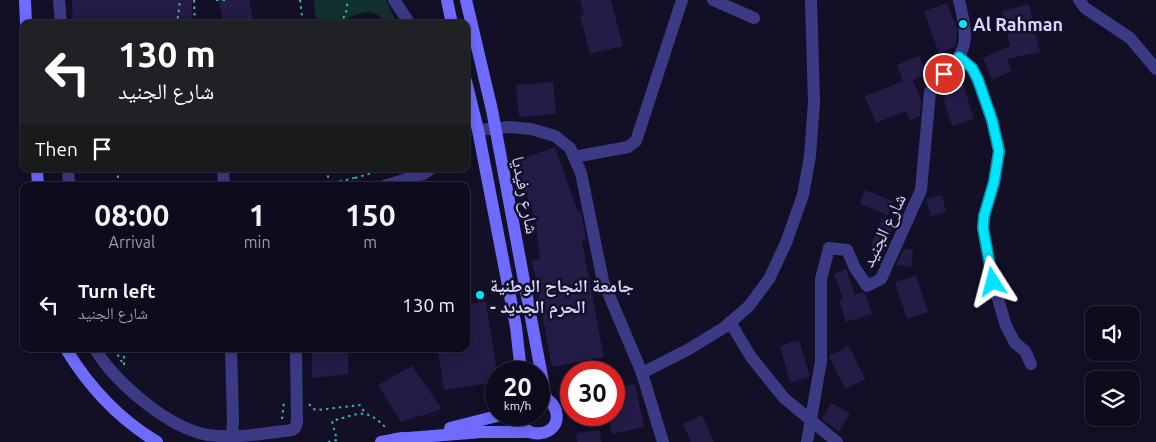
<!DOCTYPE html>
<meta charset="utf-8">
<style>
:root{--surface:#0e0b1c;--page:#171425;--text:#f1f3f6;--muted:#9b9ba3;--line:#2e2b3b}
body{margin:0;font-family:Ubuntu,"Noto Naskh Arabic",sans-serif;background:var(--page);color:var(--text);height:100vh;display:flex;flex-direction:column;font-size:19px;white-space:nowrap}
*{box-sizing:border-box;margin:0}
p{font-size:16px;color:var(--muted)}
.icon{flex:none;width:28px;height:28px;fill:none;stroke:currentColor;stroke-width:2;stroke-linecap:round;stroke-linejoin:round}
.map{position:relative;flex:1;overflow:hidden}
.panel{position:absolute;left:20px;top:182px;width:450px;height:170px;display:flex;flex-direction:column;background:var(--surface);border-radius:10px;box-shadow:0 2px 12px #0003,0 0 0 1px var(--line)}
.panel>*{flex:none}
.guide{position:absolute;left:20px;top:20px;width:450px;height:152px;border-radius:10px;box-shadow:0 2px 12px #0003,0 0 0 1px var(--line);background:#202124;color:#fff;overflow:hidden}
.controls{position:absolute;left:1085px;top:306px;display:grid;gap:10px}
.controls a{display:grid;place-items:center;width:55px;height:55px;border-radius:10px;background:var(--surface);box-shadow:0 2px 12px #0003,0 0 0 1px var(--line);font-size:25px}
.speed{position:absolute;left:485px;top:361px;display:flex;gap:10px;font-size:25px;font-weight:700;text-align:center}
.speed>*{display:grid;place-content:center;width:65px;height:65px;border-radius:50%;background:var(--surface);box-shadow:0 2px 12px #0003,0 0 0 1px var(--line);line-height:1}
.speed small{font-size:12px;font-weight:400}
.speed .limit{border:8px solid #d22;background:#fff;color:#111}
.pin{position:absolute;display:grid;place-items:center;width:42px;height:42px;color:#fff;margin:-21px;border:2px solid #fff;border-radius:50%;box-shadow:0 1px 5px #0007}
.me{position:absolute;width:55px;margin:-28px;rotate:351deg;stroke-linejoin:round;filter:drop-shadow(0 0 4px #0008)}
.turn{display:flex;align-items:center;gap:18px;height:105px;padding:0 15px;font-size:22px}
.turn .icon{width:65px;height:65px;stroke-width:2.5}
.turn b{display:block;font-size:35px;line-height:42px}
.then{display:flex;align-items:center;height:48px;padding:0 15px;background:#0003;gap:10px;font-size:19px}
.eta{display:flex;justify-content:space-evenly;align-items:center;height:85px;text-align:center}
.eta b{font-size:30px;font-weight:700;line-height:35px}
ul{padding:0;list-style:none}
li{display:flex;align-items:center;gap:15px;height:75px;padding:0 15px}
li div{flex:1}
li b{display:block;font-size:19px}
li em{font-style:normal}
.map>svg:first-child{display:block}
</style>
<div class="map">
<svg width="1156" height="442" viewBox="0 0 1156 442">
<rect width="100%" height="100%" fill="#130f26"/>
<path fill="#12302f" d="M314,0H386L397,24H386C371,0 352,19 332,24C327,25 321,24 316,24Z"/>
<g fill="#241b47">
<polygon points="72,0 192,0 193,24 73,24"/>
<polygon points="219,0 249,0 254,24 223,24"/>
<polygon points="580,0 611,0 623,46 590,54 580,16 584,15"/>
<polygon points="947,3 957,29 956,42 955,47 939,53 924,11"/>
<polygon points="1029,4 1040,52 1007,59 1012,71 992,80 983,58 1010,46 1002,11"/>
<polygon points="919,56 927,74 913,80 921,100 920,116 910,120 906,111 876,123 865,96 903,81 897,65"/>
<polygon points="553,82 556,114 519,117 516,85"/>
<polygon points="963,83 974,119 952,126 941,90"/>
<polygon points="555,147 578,212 581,212 586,240 582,241 604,357 552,367 532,260 540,259 535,218 515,161"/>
<polygon points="865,190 893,201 888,215 860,204"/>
<polygon points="942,195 946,212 931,216 926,199"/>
<polygon points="882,218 895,223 885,247 887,247 885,251 871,245"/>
<polygon points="904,249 913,250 911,267 896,265"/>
<polygon points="846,269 855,295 862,292 865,294 872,314 846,322 839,300 843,299 834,274"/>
<polygon points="916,276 928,312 907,319 895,282"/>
<polygon points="486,301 497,372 496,382 444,390 438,351 466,349 466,305"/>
<polygon points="799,340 810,377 790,383 780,346"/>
<polygon points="849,346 865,379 845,389 829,356"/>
<polygon points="312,349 348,349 348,374 312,378"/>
<polygon points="412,366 442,409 401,422 378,385"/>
<polygon points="635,384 644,427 612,434 608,415 614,415 614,388"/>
<polygon points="831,403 850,413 839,432 822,419"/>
<polygon points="702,415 714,442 691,442 683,424"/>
<polygon points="600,430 601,442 577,442 576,433"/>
</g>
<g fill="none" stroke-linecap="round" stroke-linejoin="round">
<g stroke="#2fb8b0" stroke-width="2" stroke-dasharray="2.5 4" stroke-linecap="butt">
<polyline points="194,0 195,24"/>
<polyline points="216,0 226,0"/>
<polyline points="300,0 303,24"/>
<polyline points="174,24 178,17 180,0"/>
<polyline points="340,24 346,13 348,0"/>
<polyline points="118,169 118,186"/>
<polyline points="327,169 329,184 354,178 356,184"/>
<polyline points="355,178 386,169"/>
<polyline points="114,349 122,362"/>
<polyline points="124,365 124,349"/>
<polyline points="309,404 313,409 318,410 360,405 365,413"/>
<polyline points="282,419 284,401"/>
<path d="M328,442L337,440L332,421C359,414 365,406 387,429"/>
</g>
<g stroke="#3d3a85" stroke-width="12">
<polyline points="59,0 61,24"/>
<polyline points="394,0 410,24"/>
<polyline points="713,0 754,18"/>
<polyline points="1079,0 1085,8 1130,38 1156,69"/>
<polyline points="959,57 972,68 978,80 992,120 999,151 994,182 984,216 983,228 993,282 1006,326 1015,343 1025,351 1031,364"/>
<polyline points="478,130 509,127 531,129 555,136 570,148 581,173 603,281 642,373 663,442"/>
<polyline points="574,157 628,147 636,141 682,0"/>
<polyline points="68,169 69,186"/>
<polyline points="223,169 224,186"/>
<polyline points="384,186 423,174 430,169"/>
<polyline points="730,322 751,357 784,398 837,442"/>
<path d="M95,349C116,383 168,428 208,435C236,439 265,433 292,430L295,428L297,422L296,349"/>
<polyline points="231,349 233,420 232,436"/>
<polyline points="642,373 689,349 725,327 749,306 769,279 786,243 803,195 810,156 814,102 811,0"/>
<path d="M807,442L821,361V279L829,248L847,250L855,268L867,286L881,279L921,190L930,92C935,83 943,76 950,68C972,46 965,27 959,0"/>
</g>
<g stroke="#6f6bff" stroke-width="12">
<polyline points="25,0 26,24"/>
<polyline points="447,0 452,24"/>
<polyline points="466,0 492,110 546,398"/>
<polyline points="466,81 478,130 516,327 521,372"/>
<polyline points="37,169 38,186"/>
<path d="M66,349C89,387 119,419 157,442"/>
<path d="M518,415C520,442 563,438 556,411C553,402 547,398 539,396"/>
<polyline points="450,428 501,415"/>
<polyline points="396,439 482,432 526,432"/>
<polyline points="381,442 403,438"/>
</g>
</g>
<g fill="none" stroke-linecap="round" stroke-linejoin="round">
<g stroke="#0095a6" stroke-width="12">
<polyline id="route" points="944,74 959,57 972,68 978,80 992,120 999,151 994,182 984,216 983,228 993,282"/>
</g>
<use href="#route" stroke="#00e5ff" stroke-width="9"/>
</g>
<g fill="#00e5ff" stroke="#130f26" stroke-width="2">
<circle cx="963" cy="24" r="5"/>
<circle cx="480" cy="295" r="5"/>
</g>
<g text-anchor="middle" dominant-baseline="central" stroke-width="5" stroke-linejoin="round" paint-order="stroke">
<g font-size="18" font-weight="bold" fill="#d9d4ff" stroke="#130f26" text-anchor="start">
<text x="973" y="24">Al Rahman</text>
<text x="490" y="285">جامعة النجاح الوطنية<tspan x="490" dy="21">- الحرم الجديد</tspan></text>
</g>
<g font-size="18" fill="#d9d4ff" stroke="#130f26">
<text transform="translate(526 195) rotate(79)">شارع رفيديا</text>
<text transform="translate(883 230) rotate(-64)">شارع الجنيد</text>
</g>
</g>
</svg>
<div class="controls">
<a><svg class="icon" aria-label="sound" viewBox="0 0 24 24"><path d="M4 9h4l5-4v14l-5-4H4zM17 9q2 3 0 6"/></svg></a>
<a><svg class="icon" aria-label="layers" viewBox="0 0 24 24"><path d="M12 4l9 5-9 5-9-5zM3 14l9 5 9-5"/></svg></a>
</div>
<div class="speed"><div>20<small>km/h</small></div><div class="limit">30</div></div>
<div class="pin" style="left:944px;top:74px;background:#d93025"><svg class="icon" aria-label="arrive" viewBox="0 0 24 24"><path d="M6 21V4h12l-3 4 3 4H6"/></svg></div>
<svg class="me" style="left:993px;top:282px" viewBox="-20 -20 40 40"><path d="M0-17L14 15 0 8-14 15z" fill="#00e5ff" stroke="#fff" stroke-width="4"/></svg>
<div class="guide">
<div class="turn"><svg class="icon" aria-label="left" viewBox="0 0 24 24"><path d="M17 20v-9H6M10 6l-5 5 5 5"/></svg><div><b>130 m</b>شارع الجنيد</div></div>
<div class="then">Then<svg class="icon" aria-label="arrive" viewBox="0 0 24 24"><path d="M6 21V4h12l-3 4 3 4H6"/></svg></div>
</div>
<section class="panel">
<div class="eta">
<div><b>08:00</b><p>Arrival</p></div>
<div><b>1</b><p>min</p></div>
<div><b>150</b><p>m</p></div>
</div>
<ul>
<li><svg class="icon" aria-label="left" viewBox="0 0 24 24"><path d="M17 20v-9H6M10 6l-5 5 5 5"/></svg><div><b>Turn left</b><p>شارع الجنيد</p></div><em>130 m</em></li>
</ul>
</section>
</div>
